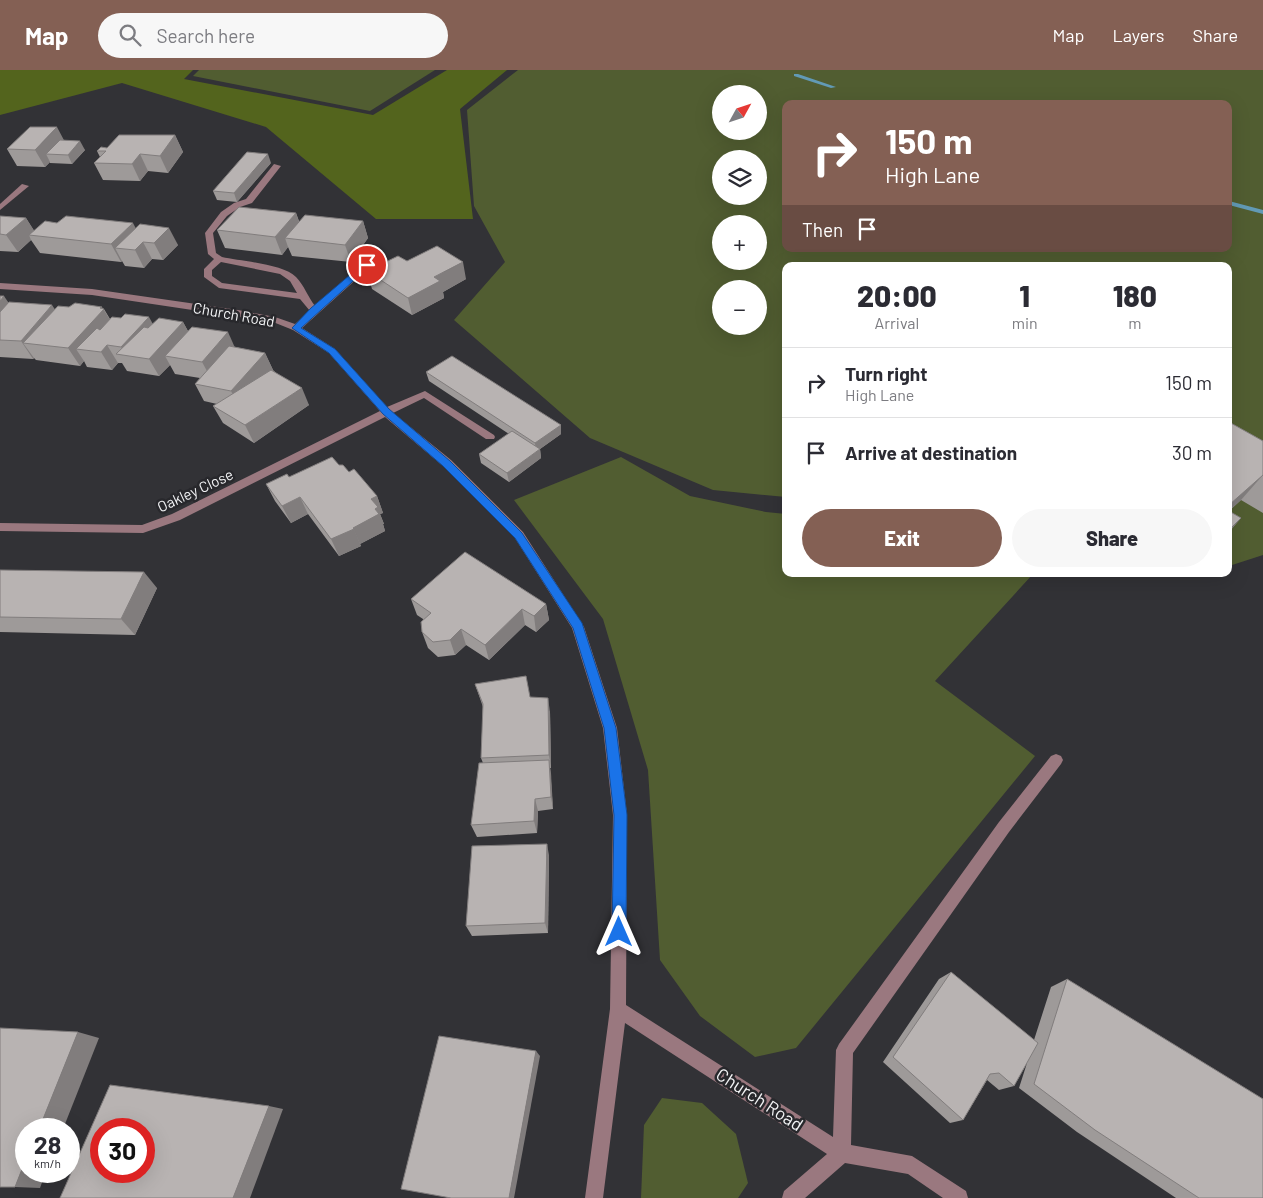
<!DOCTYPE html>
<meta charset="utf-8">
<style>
:root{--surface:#fff;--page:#f7f7f7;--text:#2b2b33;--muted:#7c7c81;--line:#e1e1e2;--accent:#846054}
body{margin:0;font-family:Barlow,sans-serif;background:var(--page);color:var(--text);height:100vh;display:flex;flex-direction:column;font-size:19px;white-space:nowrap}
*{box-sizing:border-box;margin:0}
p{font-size:16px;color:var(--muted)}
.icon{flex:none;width:28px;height:28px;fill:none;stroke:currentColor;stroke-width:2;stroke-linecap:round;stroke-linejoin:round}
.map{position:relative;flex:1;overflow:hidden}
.side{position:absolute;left:782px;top:192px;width:450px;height:315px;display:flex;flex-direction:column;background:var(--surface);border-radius:10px;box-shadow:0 5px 20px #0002}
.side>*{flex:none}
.top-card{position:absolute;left:782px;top:30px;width:450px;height:152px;border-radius:10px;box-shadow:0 5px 20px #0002;background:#846054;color:#fff;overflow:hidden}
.needle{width:32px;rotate:50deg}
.buttons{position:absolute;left:712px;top:15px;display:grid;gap:10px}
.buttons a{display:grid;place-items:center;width:55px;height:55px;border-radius:50%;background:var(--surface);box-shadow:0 5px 20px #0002;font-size:25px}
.speed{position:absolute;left:15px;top:1048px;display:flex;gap:10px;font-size:25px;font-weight:700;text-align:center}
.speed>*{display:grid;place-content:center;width:65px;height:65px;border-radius:50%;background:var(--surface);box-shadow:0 5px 20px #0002;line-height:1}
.speed small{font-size:12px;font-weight:400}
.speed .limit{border:8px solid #d22;background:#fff;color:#111}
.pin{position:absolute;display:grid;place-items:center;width:42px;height:42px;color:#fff;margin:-21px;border:2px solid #fff;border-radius:50%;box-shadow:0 1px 5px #0007}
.me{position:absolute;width:55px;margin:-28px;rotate:0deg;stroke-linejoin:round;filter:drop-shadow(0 0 4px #0008)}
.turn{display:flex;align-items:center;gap:18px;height:105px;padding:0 20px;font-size:22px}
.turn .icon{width:65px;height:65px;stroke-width:2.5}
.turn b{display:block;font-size:35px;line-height:42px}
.then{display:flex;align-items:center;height:48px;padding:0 20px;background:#0003;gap:10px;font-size:19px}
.eta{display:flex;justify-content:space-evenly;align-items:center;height:85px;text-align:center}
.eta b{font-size:30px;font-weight:800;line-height:35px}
.action{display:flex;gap:10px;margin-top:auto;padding:10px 20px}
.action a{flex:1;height:58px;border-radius:30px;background:var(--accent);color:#fff;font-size:20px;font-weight:800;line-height:58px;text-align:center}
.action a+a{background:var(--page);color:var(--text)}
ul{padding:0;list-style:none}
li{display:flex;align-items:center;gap:15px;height:70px;padding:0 20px;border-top:1px solid var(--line)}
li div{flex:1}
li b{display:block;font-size:19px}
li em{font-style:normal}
header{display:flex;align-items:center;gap:30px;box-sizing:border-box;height:70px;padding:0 25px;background:var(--accent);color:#fff}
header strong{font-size:24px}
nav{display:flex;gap:28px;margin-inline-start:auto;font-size:18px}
.search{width:350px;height:45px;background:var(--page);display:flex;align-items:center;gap:12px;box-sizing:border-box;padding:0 18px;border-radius:28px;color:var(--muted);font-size:19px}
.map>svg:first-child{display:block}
</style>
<header>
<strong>Map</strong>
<div class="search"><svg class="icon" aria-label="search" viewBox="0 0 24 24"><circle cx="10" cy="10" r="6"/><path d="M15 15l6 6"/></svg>Search here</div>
<nav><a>Map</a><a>Layers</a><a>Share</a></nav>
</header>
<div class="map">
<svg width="1263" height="1128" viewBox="0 0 1263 1128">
<rect width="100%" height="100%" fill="#323236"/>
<g fill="#515d31" fill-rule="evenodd">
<polygon points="199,0 435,0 370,41 193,6"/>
<path d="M518,0H1263V485L1229,496V196H786V427L713,420L590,368L454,250L505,192L474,136L467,40ZM721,24H759V61H721ZM786,34H1229V179H786ZM721,89H759V126H721ZM721,154H759V191H721ZM721,219H759V256H721Z"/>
<polygon points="621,387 690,426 766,442 786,444 786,504 1033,504 935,611 1035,686 796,978 755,987 700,946 660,890 648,700 603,549 514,430"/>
<polygon points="662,1028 702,1033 736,1064 748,1113 738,1128 641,1128 644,1055"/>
</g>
<polygon fill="#53641d" points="0,0 193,0 184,9 373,45 447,0 507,0 460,39 473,149 376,149 266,57 122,13 0,45"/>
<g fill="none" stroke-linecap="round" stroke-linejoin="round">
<g fill="#629ab6" fill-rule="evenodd">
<polygon points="794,4 798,4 836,17 831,18 794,6"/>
<polygon points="1229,131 1263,140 1263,144 1229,135"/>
</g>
<g fill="#9a787f" fill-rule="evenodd">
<path d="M274,94L281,96L252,133L240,137L227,146L213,163L216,183L222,187C240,191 283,194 296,207C304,215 308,227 315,236L364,193H370V197L302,258L335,279L387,337L425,321L494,365L495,367L494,369H486L424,328L393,343L451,390L523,462L584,557L617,658L627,745L626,935L833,1067L836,980L839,974L999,752L1051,686L1056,684L1061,686L1063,690L1061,694L1009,762L853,983L851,1075L912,1086L966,1121L968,1128H943L908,1104L845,1093L805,1128H782L784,1121L827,1084L625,953L603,1128H585L610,939L613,745L603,658L572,558L515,468L443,396L385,347L180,450L143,463L0,461V453L142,455L172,444L380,341L329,283L293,260L273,252L92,225L0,219V213L92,219L238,240L275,247L295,254L310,241L300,229L219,218L204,207V199L214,189L208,184L205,163L221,142L234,133L246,129ZM221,192L280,204L290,211L297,223L222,213L212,206V200Z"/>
<polygon points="22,114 29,116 0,140 0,134"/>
</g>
</g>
<g fill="#9e9a99">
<polygon points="175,65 183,82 168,103 148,101 140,111 103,110 94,93 100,87 97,81"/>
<polygon points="64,70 85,80 72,94 50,93 50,92 45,97 17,96 7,79"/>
<polygon points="271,93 237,132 217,130 213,121"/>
<polygon points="296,143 299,151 363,151 368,168 351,192 292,186 288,177 282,185 225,178 217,160"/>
<polygon points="0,146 26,148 34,161 136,159 178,175 163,190 152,189 144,198 125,196 122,191 121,192 40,183 31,170 18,182 0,181"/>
<polygon points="407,191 466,209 443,222 444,228 412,245 372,219 367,201"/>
<polygon points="0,226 9,233 55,239 69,237 104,239 110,249 153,254 183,252 188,261 235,277 265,283 273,300 309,335 254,373 223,353 213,336 217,334 204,331 195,314 200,308 175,304 170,295 159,306 127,301 122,293 118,293 112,300 87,297 84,291 80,296 36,290 34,288 33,289 0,287"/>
<polygon points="426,302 561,355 561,364 540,379 541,388 509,412 481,393 479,384 509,364 429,311"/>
<polygon points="1229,352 1263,371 1263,443 1241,430 1229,441 1241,448 1229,462"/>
<polygon points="349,402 377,426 383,443 380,444 384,454 383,454 385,461 360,474 361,476 339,486 308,444 291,453 275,431 266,414 289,407"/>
<polygon points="0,500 157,518 135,565 0,562"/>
<polygon points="411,529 546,534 549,550 536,562 525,555 489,590 466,575 455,585 438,587 428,578 422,562 423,549 417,545"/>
<polygon points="475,614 530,627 550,642 551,698 550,698 553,739 538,741 537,763 477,767 471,755 483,693 481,688 483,637"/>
<polygon points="549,785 548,863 472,866 466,856"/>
<polygon points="951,902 1034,970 1051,917 1067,909 1263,1128 1176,1128 1077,1062 1019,1018 1027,993 1014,1016 999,1020 987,1010 963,1050 950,1053 883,992 939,909"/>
</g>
<g fill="#817d7d">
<polygon points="57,57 66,74 46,84 50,92 45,97 35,80"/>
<polygon points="175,65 183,82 168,103 160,86"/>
<polygon points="80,71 85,80 72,94 68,85"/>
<polygon points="140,84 148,101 140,111 132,94"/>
<polygon points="268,84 271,93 237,132 234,123"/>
<polygon points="296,143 302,161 285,168 288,177 282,185 275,167"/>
<polygon points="26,148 37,165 29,165 31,170 18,182 6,165"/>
<polygon points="363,151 368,168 351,192 345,175"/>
<polygon points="133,153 142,170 115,178 122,191 121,192 111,174"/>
<polygon points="169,158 178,175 163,190 154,173"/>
<polygon points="143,172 152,189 144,198 135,180"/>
<polygon points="463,192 466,209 443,222 444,228 412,245 408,228 434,207"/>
<polygon points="4,226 16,244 0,265 0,231"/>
<polygon points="52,235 64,253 23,273 34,288 33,289 21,271"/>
<polygon points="102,237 114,256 76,279 84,291 80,296 68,278"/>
<polygon points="149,247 159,265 126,285 121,277"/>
<polygon points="183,252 192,269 165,286 170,295 159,306 149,289"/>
<polygon points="228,262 236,280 212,310 202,292"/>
<polygon points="107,275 118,293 112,300 101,282"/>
<polygon points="265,283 273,300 240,338 231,321"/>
<polygon points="302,318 309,335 254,373 245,355"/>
<polygon points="561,355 561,364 540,379 541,388 509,412 507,403 536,382 535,373"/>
<polygon points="1263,405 1241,430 1229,441 1229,435"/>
<polygon points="377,426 383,443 380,444 384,454 383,454 385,461 360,474 353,458 371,429"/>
<polygon points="300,427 308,444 291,453 282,436"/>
<polygon points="1241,448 1229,462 1229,460"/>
<polygon points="354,459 361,476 339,486 331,469"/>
<polygon points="144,502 157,518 135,565 121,549"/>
<polygon points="546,534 549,550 536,562 534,546"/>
<polygon points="522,539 525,555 489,590 485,575"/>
<polygon points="461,559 466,575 455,585 450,570"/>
<polygon points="548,628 550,642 551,698 549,685"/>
<polygon points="549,690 551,703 553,739 551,727"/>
<polygon points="535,729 538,741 537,763 534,751"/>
<polygon points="547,774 549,785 548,863 545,853"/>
<polygon points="78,962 99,968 63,1059 39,1059"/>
<polygon points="536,981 540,986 514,1128 509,1128"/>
<polygon points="269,1036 283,1039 250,1128 233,1128"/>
<polygon points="26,1089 26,1101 46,1101 40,1118 15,1117"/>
</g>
<g fill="#b8b3b2" stroke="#817d7d" fill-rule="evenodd">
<polygon points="30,57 57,57 35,80 7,79"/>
<polygon points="119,65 175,65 160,86 140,84 132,94 94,93 106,81 97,81 101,77 107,78"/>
<polygon points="60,70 80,71 68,85 46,84"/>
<polygon points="247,82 268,84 234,123 213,121"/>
<polygon points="239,137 296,143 275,167 217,160"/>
<polygon points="305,145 363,151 345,175 285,168"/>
<polygon points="0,146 26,148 6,165 0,164"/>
<polygon points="66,146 133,153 111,174 29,165 45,151 57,153"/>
<polygon points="140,154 169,158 154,173 143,172 135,180 115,178"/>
<polygon points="437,176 463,192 434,207 440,211 408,228 367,201 398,186 407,191"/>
<polygon points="0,226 4,226 0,231"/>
<polygon points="9,232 52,235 21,271 0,270 0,242"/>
<polygon points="75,233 102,237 100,238 104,239 68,278 23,273 58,236 69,237"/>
<polygon points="125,244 149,247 121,277 107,275 101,282 76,279 97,258 100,260 112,247 121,248"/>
<polygon points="159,248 183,252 149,289 116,284 144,257 148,258"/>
<polygon points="192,257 228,262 202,292 165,286"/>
<polygon points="229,276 265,283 231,321 195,314"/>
<polygon points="452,286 561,355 535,373 426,302"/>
<polygon points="271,300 302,318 245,355 213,336"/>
<polygon points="1229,352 1263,371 1263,405 1229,435"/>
<polygon points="512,361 540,379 507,403 479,384"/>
<polygon points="332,387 339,395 343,395 349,402 354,399 377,426 371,429 378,437 375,439 379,444 353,458 354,459 331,469 300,427 282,436 266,414 287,404 289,407"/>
<polygon points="1229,441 1241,448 1229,460"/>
<polygon points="465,482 546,534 534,546 522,539 485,575 461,559 450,570 433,572 422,562 421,552 431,543 411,529"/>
<polygon points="0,500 144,502 121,549 0,547"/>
<polygon points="526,606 530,627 548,628 549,685 481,688 483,634 475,614"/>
<polygon points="549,690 551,727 535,729 534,751 471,755 479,693"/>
<polygon points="547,774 545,853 466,856 472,776"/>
<polygon points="951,902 1038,973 1014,1016 999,1003 990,1004 963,1050 893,987"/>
<polygon points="1067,909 1263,1029 1263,1128 1199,1128 1095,1060 1034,1014"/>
<polygon points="0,958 78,962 39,1059 26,1059 26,1089 15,1117 0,1117"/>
<polygon points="439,966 536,981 509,1128 451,1128 401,1119"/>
<path d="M110,1015L269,1036L233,1128H60ZM101,1059H144V1101H101Z"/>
</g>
<polygon fill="#1a73e8" stroke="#114b97" points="364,193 371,195 301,258 335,279 389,339 450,391 522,463 582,553 616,658 627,745 626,862 624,867 619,869 614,867 612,862 614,745 604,658 573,558 515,468 443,396 383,344 329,283 292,258 311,238"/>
<g text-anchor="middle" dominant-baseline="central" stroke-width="5" stroke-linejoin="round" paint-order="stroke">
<g font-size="15" fill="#f2f3f5" stroke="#28282c">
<text transform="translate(234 244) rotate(10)">Church Road</text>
<text transform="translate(195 420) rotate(-25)">Oakley Close</text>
</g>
<g font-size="18" fill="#f2f3f5" stroke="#28282c">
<text transform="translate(760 1029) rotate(33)">Church Road</text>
</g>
</g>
</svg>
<div class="buttons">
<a><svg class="needle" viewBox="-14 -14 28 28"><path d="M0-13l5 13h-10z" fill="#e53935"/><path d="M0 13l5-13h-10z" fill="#7c7c81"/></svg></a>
<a><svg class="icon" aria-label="layers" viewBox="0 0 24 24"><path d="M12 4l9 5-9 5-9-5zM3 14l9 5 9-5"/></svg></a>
<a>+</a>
<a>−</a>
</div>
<div class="speed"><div>28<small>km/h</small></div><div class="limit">30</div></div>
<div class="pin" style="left:367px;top:195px;background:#d93025"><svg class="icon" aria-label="arrive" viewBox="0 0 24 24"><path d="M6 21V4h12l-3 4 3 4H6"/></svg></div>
<svg class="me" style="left:619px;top:862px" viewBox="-20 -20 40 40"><path d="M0-17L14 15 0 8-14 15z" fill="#1a73e8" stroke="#fff" stroke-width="4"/></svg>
<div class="top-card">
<div class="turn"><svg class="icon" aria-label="right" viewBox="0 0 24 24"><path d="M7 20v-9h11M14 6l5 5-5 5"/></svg><div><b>150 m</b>High Lane</div></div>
<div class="then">Then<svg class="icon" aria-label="arrive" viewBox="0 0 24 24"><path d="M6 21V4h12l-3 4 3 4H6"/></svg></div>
</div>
<section class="side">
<div class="eta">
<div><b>20:00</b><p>Arrival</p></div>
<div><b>1</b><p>min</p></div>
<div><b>180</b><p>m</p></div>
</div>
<ul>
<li><svg class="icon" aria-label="right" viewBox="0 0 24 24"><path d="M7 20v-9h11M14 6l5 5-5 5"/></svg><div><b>Turn right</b><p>High Lane</p></div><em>150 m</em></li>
<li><svg class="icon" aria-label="arrive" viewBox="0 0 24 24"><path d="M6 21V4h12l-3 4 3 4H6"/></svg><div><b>Arrive at destination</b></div><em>30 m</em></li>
</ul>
<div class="action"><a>Exit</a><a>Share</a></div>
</section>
</div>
